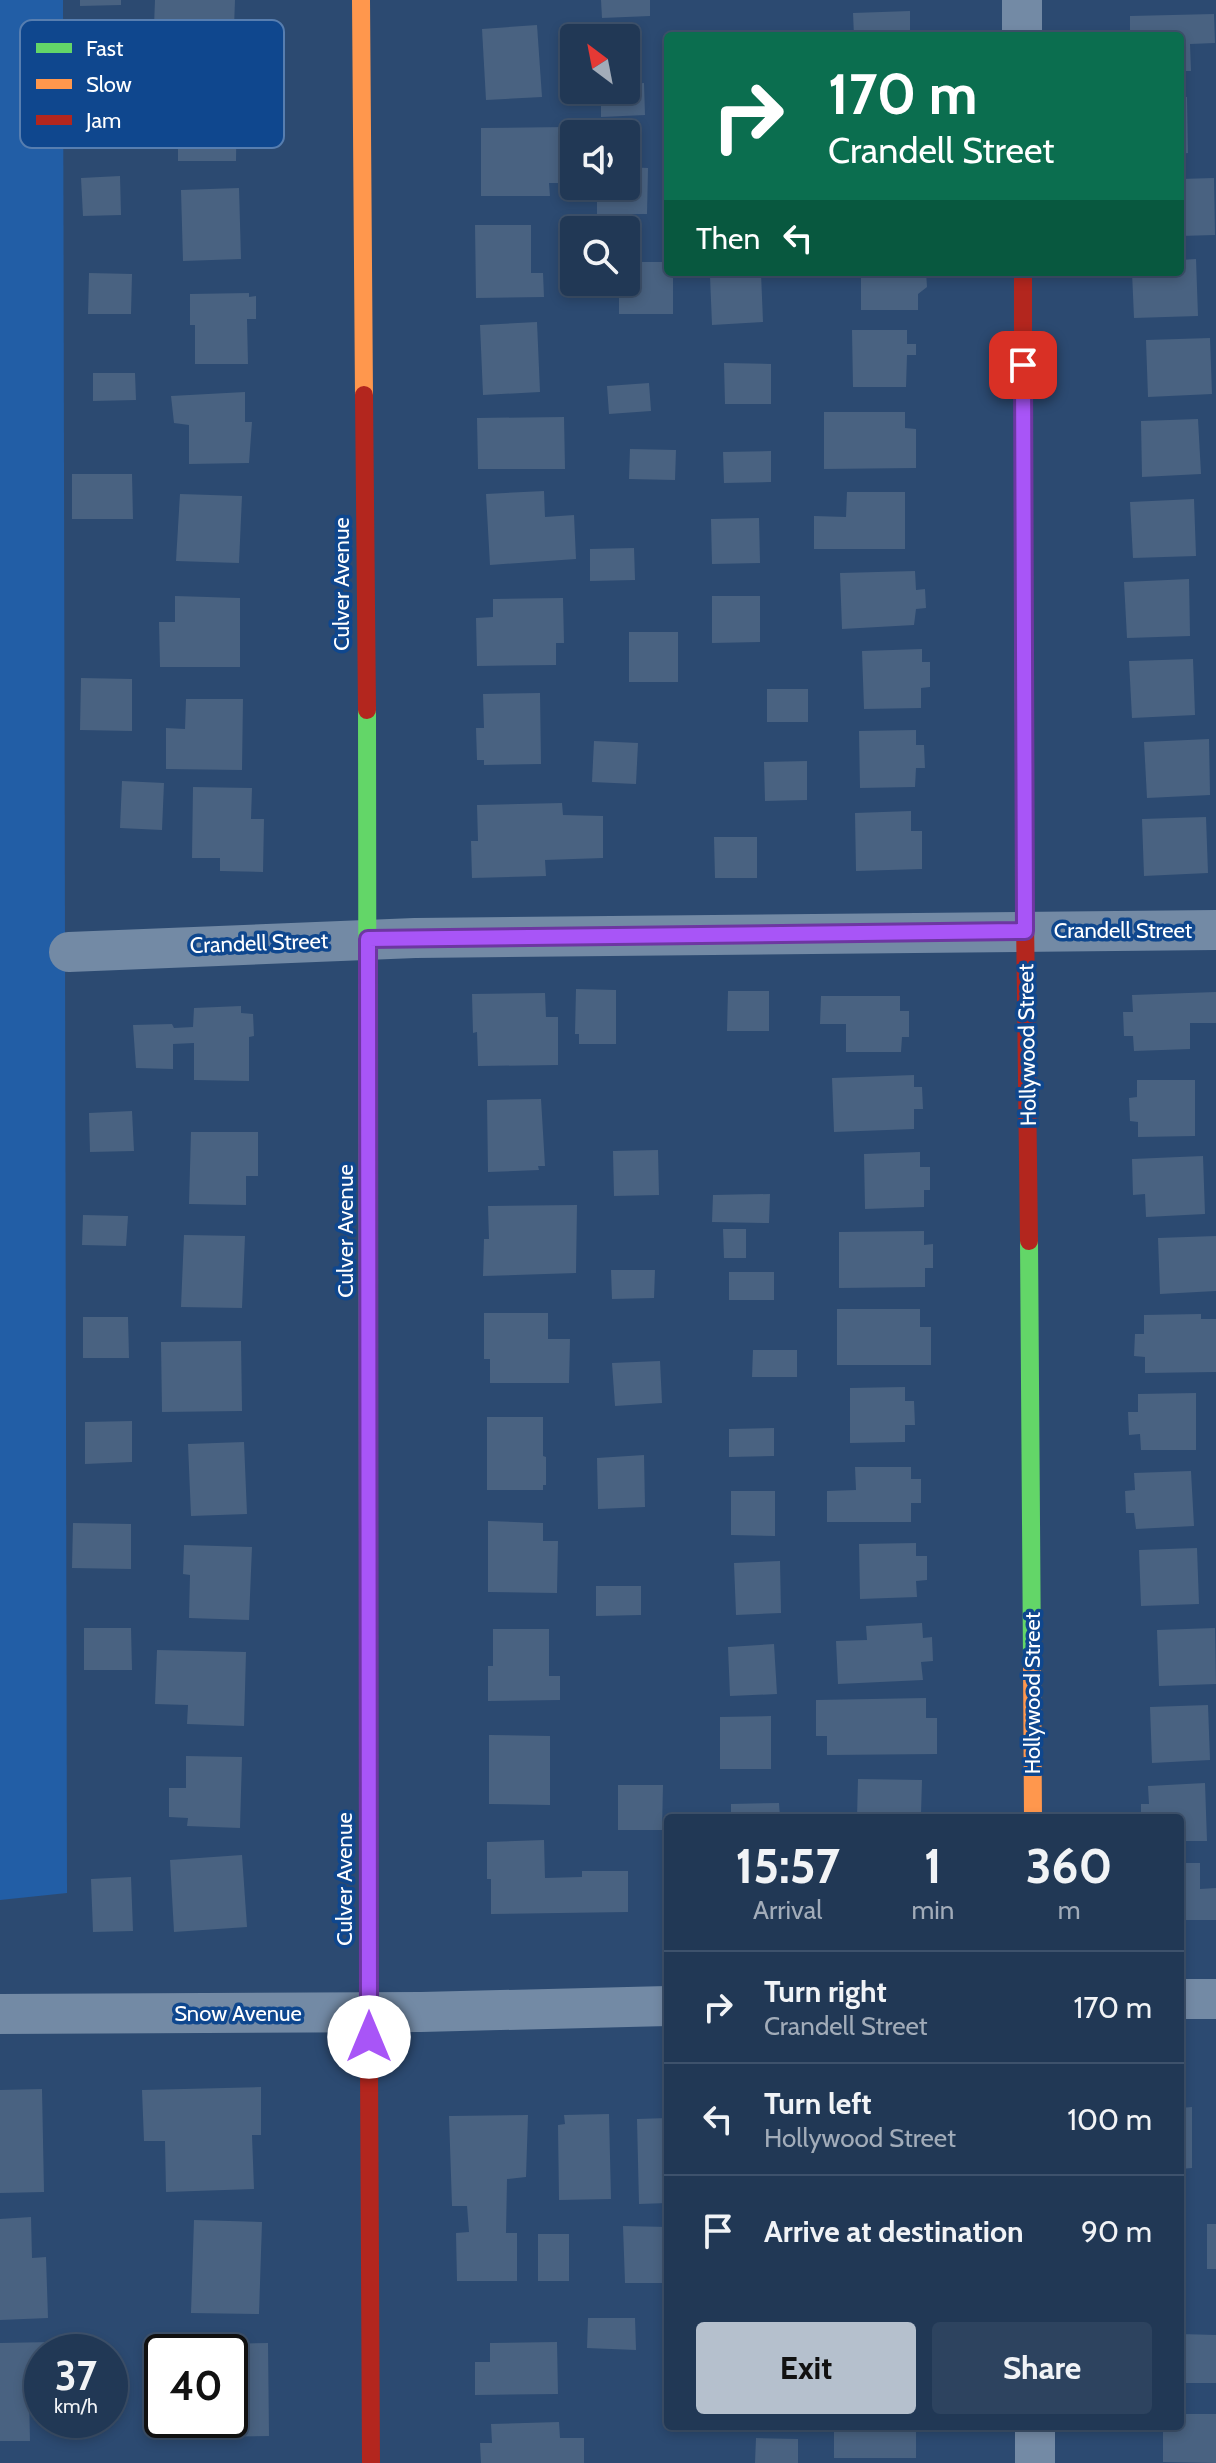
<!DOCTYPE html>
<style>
:root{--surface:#213855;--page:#2d435f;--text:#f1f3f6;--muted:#a2acb9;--line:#3e526c;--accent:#b5c0cd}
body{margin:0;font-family:Cabin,sans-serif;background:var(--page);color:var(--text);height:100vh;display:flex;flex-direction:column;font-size:30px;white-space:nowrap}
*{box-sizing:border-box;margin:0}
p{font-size:26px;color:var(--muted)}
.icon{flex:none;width:44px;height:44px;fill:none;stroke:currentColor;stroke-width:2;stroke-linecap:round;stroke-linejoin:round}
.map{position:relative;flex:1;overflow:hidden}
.side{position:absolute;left:664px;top:1814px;width:520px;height:616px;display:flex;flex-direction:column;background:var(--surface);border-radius:8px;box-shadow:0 4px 12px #0003,0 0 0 2px var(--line)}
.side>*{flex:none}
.banner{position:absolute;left:664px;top:32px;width:520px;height:244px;border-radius:8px;box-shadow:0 4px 12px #0003,0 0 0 2px var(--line);background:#0b6e4f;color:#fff;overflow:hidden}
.needle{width:52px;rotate:328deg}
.fabs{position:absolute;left:560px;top:24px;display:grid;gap:16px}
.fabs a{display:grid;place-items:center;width:80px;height:80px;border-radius:8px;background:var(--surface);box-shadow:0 4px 12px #0003,0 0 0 2px var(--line);font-size:40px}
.speed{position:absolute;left:24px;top:2334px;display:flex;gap:16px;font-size:40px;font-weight:700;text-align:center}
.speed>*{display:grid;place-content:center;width:104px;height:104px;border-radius:50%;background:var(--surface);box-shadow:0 4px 12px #0003,0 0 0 2px var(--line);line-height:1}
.speed small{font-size:20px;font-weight:400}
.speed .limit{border:4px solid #111;border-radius:12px;background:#fff;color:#111}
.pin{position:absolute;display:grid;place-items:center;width:68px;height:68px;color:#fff;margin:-34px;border-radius:16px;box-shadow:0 4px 12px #0006}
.me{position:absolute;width:88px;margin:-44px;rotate:0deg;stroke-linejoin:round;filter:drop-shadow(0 0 6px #0008)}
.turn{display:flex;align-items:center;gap:28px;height:168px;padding:0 32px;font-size:36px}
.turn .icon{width:104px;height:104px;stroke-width:2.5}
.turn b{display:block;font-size:56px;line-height:68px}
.then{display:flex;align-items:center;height:76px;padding:0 32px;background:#0003;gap:16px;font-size:30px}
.eta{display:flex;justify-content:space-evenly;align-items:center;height:136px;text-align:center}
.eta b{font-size:48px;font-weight:800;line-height:56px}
.button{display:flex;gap:16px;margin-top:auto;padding:16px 32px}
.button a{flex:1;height:92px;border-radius:8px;background:var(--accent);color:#111;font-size:32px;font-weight:800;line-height:92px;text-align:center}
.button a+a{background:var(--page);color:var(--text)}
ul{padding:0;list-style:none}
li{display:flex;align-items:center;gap:24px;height:112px;padding:0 32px;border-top:2px solid var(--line)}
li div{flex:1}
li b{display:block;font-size:30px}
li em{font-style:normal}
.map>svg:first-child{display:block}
</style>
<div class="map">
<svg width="1216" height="2463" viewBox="0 0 1216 2463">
<rect width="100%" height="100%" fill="#2c4a71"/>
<polygon fill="#225ea6" points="0,0 63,0 67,1893 0,1900"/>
<g fill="#496281">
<polygon points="80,0 121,0 121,5 80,6"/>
<polygon points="155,0 235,0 233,55 153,52"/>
<polygon points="601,0 650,0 650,16 602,18"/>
<polygon points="910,11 910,31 920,31 920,36 854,36 853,13"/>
<polygon points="1214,14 1215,43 1190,44 1191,71 1180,71 1180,36 1130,36 1130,16"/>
<polygon points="537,25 542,97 486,100 482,29"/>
<polygon points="644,83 645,115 601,117 601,90 626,90 626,84"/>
<polygon points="168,92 237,92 236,161 178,161 178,142 147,142 147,109 168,108"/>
<polygon points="1180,97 1187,97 1188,153 1180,154"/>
<polygon points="566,127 565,183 549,183 550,196 481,196 481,128"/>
<polygon points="626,167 648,168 647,214 597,214 597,186 626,186"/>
<polygon points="120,176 121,215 83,216 81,178"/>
<polygon points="1214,178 1215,235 1180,236 1180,179"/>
<polygon points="239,188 241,259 183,261 181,190"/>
<polygon points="475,225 531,225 531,273 543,273 544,297 476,298"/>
<polygon points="1196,259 1198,316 1134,318 1132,272 1180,272 1180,260"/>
<polygon points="626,262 668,262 668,272 673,272 673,314 619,314 619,282 626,282"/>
<polygon points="861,272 926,272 927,287 918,294 918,310 861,310"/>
<polygon points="89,273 132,274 131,314 88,314"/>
<polygon points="761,273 763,322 712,325 710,276"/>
<polygon points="249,293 249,297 256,296 256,319 247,319 248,364 195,364 195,325 190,325 190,294"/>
<polygon points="537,322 540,392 483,395 480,325"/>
<polygon points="852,330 907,330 907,344 916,344 916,355 907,355 906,387 853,387"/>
<polygon points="1210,338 1212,394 1148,397 1146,340"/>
<polygon points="724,363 771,364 771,404 725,404"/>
<polygon points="93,373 135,373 136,400 93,401"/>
<polygon points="649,383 651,411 609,414 607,386"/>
<polygon points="245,392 245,422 252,422 249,463 189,464 189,425 174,423 171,396"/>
<polygon points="824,412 905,412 905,428 916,429 916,468 824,469"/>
<polygon points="564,417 565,469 478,469 477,418"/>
<polygon points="1198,419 1201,474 1142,477 1141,421"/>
<polygon points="630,449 676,450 675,480 629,479"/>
<polygon points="771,451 771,482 724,483 723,452"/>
<polygon points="72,474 132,474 133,519 72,519"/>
<polygon points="544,491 545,517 574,515 576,559 490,565 486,494"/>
<polygon points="847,492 905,492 905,549 814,549 814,516 846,517"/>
<polygon points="180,494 242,496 239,563 176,561"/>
<polygon points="1194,499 1196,556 1133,558 1130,502"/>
<polygon points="759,518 760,563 712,564 711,519"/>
<polygon points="634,548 635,580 590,581 590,549"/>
<polygon points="915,571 916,590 925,589 926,608 916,609 914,625 842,629 840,573"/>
<polygon points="1189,579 1190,636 1127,638 1124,582"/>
<polygon points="175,596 240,598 240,667 160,667 159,622 175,622"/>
<polygon points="712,596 760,596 760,642 712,643"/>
<polygon points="563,598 564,643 556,643 556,665 477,666 476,618 493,617 493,599"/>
<rect x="629" y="632" width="49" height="50"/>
<polygon points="922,649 922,662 930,662 930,687 921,688 921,708 864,709 862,651"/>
<polygon points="1193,659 1195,715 1132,718 1129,661"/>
<polygon points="81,678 132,679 132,731 80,730"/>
<rect x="767" y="689" width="41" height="33"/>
<polygon points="540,693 541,764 484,765 484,760 477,760 476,728 484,728 483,694"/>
<polygon points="186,699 243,699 242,770 166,769 166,728 185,729"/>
<polygon points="916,730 916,745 924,745 925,768 916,768 915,787 860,788 859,731"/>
<polygon points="1209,739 1210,795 1147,798 1144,742"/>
<polygon points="594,741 638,743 636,784 592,782"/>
<polygon points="807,761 807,800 765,801 764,762"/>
<polygon points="122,781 164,783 162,830 120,828"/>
<polygon points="193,787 252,788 251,819 264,819 263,872 220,871 220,858 192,858"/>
<polygon points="562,803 563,815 603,816 603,858 545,860 546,876 472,878 471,841 478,841 477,805"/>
<polygon points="911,811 911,831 922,831 922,869 856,871 855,813"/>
<polygon points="1206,817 1208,873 1144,876 1142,819"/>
<polygon points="714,837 757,837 757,878 715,878"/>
<polygon points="576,989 616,990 616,1044 579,1044 579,1034 575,1034"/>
<polygon points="728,991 769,991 769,1031 727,1031"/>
<polygon points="1216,992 1216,1023 1190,1023 1190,1049 1134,1051 1133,1036 1124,1036 1123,1012 1133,1012 1132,995"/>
<polygon points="545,993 546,1017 558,1017 558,1065 478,1066 477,1032 473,1033 472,994"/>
<polygon points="821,996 900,996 900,1011 909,1011 909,1037 902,1037 901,1052 846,1052 846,1024 820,1024"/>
<polygon points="241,1006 241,1013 253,1014 254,1036 249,1037 249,1081 194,1080 194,1043 173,1044 173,1069 136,1068 133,1025 172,1024 174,1028 193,1027 194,1008"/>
<polygon points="914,1075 914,1087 922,1087 923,1109 914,1109 914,1129 834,1132 832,1078"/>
<polygon points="1137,1080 1195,1080 1195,1136 1138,1137 1138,1122 1130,1121 1129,1098 1137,1097"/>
<polygon points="541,1099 545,1166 538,1166 539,1170 488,1172 487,1100"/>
<polygon points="132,1111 134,1151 90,1152 89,1113"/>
<polygon points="191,1132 258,1132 258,1176 246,1176 246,1205 189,1204"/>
<polygon points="658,1150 659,1195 614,1196 613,1151"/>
<polygon points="920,1152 920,1167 930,1167 930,1190 924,1190 924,1207 865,1209 864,1154"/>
<polygon points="1203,1156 1205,1214 1146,1217 1145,1194 1133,1195 1132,1159"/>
<polygon points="770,1194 769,1223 712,1222 713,1195"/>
<polygon points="577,1205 576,1273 483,1276 484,1239 489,1239 488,1206"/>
<polygon points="83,1215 128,1216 126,1246 82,1245"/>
<polygon points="723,1229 746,1229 746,1258 724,1258"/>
<polygon points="924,1231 924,1245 933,1244 933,1268 925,1268 925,1287 839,1288 839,1232"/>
<polygon points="184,1235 245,1236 242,1308 181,1307"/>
<polygon points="1216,1236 1216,1291 1160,1294 1158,1238"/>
<polygon points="611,1270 655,1270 654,1298 612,1299"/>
<rect x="729" y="1272" width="45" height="28"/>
<polygon points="837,1309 920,1309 920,1327 931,1327 931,1365 837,1365"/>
<polygon points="484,1313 548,1313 548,1339 570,1339 569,1383 490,1383 490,1359 484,1359"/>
<polygon points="1201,1314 1201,1319 1216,1319 1216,1372 1145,1373 1145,1357 1134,1356 1135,1334 1144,1334 1144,1315"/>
<polygon points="83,1317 128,1317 129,1358 83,1358"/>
<polygon points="241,1341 242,1411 162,1412 161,1342"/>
<polygon points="753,1350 797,1350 797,1377 752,1377"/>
<polygon points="660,1361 662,1403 615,1406 612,1363"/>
<polygon points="905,1387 905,1401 914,1401 915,1425 905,1425 905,1442 850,1443 850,1388"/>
<polygon points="1196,1393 1196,1450 1141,1450 1140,1434 1129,1435 1128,1412 1138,1412 1138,1394"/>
<polygon points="487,1417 543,1417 543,1456 546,1457 546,1485 543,1485 543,1490 487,1490"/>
<polygon points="132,1421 132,1462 85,1464 85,1422"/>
<polygon points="774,1428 774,1456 729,1457 729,1429"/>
<polygon points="244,1442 247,1514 191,1516 188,1444"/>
<polygon points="644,1455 645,1507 598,1509 597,1458"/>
<polygon points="855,1467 911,1467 911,1479 921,1479 921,1503 911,1503 911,1522 827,1522 827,1491 856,1490"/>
<polygon points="1191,1471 1194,1526 1136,1529 1134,1513 1126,1513 1125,1491 1135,1490 1134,1473"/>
<polygon points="731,1491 775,1491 775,1536 731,1535"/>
<polygon points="488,1521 543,1523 543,1541 558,1541 557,1593 488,1592"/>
<polygon points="73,1523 131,1524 131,1569 72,1568"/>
<polygon points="916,1543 916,1556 927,1556 927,1580 916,1581 917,1597 860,1599 859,1544"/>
<polygon points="184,1545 252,1547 249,1620 189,1618 190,1575 183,1574"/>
<polygon points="1197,1548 1199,1604 1141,1606 1139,1550"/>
<polygon points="780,1561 781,1613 736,1615 734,1563"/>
<polygon points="596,1586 641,1586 641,1615 596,1616"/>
<polygon points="922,1623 923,1638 932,1637 933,1661 921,1662 923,1680 838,1684 836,1641 867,1640 866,1626"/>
<polygon points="84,1628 131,1628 132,1670 84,1670"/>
<polygon points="1215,1628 1216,1684 1159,1686 1157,1630"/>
<polygon points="493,1629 549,1629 549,1676 560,1676 560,1700 488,1701 488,1666 493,1666"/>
<polygon points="774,1644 777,1694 730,1696 728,1647"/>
<polygon points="157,1650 246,1652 244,1726 187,1724 188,1705 155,1704"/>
<polygon points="926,1698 926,1718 937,1718 937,1754 827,1755 827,1736 816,1736 816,1700"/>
<polygon points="1208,1705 1210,1760 1152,1763 1150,1707"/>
<polygon points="771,1716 771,1769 720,1769 720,1717"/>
<polygon points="489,1735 550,1736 550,1805 489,1804"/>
<polygon points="186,1756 242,1757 240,1828 187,1826 188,1818 169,1817 169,1788 186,1788"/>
<polygon points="858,1779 922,1780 921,1814 925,1814 925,1818 857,1818"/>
<polygon points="1205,1783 1207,1841 1180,1841 1180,1818 1141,1818 1141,1804 1149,1804 1148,1786"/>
<polygon points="618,1785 663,1785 662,1830 618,1830"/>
<polygon points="779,1803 780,1818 731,1818 731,1804"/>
<polygon points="544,1840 545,1878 582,1877 582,1871 628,1871 628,1912 491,1914 491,1879 487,1879 487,1842"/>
<polygon points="242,1855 247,1927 174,1932 170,1860"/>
<polygon points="1180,1863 1200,1863 1200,1889 1216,1888 1216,1920 1180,1920"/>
<polygon points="131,1877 133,1931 93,1932 91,1879"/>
<polygon points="261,2087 261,2135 252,2135 254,2189 166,2192 165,2141 144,2141 142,2090"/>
<polygon points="42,2089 44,2192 0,2193 0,2090"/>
<polygon points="1192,2107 1192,2168 1180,2169 1180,2108"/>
<polygon points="609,2114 611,2199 559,2200 558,2125 565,2124 564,2115"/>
<polygon points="528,2115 526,2177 507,2179 506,2233 517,2233 517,2281 457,2281 456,2233 469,2232 467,2206 452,2206 449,2116"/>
<polygon points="668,2118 668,2203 639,2204 637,2119"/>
<polygon points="31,2217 32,2258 46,2257 48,2318 0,2320 0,2219"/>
<polygon points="194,2220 262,2222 259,2314 191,2313"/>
<rect x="1207" y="2224" width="9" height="45"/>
<polygon points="623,2226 668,2227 666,2283 625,2283"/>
<rect x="538" y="2234" width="31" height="47"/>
<polygon points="588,2318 635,2318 636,2350 587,2348"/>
<polygon points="1180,2334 1216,2335 1216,2383 1180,2383"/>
<polygon points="52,2342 52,2352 42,2352 42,2396 29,2396 30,2441 0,2441 0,2343"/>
<polygon points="557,2342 558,2394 475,2395 475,2362 490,2362 490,2343"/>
<polygon points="268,2343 269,2436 199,2437 199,2420 230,2420 230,2352 192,2352 192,2345"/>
<polygon points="1180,2414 1216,2414 1216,2463 1163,2462 1163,2426 1180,2426"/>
<polygon points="559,2422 560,2438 584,2438 584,2463 481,2463 480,2443 492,2443 491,2424"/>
<rect x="834" y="2426" width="82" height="32"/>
<polygon points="756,2438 798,2439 798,2463 755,2463"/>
</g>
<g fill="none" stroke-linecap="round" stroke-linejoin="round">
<g stroke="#738aa5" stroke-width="40">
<polyline points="1022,0 1022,36"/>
<polyline points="69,952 415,938 1216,930"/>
<polyline points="1180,1999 1216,1999"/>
<polyline points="0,2014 421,2012 668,2006"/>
<polyline points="1035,2426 1035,2463"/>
</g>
<g stroke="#63d668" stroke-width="18">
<polyline points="1023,543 1025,918"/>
<polyline points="367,710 368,1541"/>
<polyline points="1029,1241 1032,1662"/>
</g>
<g stroke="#ff974d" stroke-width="18">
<polyline points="361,0 364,395"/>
<polyline points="1032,1662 1033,1818"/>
<polyline points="368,1866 368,1541"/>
</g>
<g stroke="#b3261e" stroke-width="18">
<polyline points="1023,272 1023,543"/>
<polyline points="364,395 367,710"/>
<polyline points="1025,918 1029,1241"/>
<polyline points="368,1866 371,2463"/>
</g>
</g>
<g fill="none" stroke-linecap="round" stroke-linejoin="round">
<g stroke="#6d37a1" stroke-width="20">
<polyline id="route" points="369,2037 368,939 1025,931 1023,365"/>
</g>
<use href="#route" stroke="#a855f7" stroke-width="14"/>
</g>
<g text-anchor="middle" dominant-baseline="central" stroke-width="7" stroke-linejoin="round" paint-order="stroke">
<g font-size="22" fill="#fff" stroke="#0f478e">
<text transform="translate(341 584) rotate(-90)">Culver Avenue</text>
<text x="1123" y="930">Crandell Street</text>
<text transform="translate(259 943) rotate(-2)">Crandell Street</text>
<text transform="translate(1027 1045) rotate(-91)">Hollywood Street</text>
<text transform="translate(345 1231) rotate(-90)">Culver Avenue</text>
<text transform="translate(1032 1693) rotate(-90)">Hollywood Street</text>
<text transform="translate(344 1879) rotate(-90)">Culver Avenue</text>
<text x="238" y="2013">Snow Avenue</text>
</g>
</g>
<rect x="20" y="20" width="264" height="128" rx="12" fill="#0f478e" stroke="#577eb0" stroke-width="2"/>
<rect x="36" y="43" width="36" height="10" fill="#63d668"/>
<rect x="36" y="79" width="36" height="10" fill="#ff974d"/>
<rect x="36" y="115" width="36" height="10" fill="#b3261e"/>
<g font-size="22" fill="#fff">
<text x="86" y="56">Fast</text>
<text x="86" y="92">Slow</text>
<text x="86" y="128">Jam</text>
</g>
</svg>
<div class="fabs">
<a><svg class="needle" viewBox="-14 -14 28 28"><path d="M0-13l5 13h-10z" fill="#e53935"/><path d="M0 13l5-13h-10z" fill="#a2acb9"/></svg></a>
<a><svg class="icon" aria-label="sound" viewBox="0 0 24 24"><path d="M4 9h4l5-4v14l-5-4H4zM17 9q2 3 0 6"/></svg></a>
<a><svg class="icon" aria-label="search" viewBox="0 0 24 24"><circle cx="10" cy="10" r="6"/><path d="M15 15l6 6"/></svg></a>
</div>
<div class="speed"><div>37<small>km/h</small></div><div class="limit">40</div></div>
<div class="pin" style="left:1023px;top:365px;background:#d93025"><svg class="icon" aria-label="arrive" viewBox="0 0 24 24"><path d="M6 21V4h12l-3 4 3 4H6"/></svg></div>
<svg class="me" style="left:369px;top:2037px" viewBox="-20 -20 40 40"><circle r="19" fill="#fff"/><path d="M0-13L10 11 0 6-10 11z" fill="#a855f7"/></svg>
<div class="banner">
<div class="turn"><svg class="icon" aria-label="right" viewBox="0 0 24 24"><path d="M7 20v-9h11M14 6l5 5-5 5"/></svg><div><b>170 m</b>Crandell Street</div></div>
<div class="then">Then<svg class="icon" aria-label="left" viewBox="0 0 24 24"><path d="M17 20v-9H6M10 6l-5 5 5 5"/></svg></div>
</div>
<section class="side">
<div class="eta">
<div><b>15:57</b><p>Arrival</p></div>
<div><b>1</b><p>min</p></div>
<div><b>360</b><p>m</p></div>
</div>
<ul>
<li><svg class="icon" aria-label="right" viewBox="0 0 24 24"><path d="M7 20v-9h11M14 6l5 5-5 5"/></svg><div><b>Turn right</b><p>Crandell Street</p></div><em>170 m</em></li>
<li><svg class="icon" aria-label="left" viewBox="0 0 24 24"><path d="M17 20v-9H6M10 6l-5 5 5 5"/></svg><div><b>Turn left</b><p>Hollywood Street</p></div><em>100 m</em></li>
<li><svg class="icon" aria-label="arrive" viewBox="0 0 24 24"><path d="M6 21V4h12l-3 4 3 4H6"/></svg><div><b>Arrive at destination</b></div><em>90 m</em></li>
</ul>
<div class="button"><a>Exit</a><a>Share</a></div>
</section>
</div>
